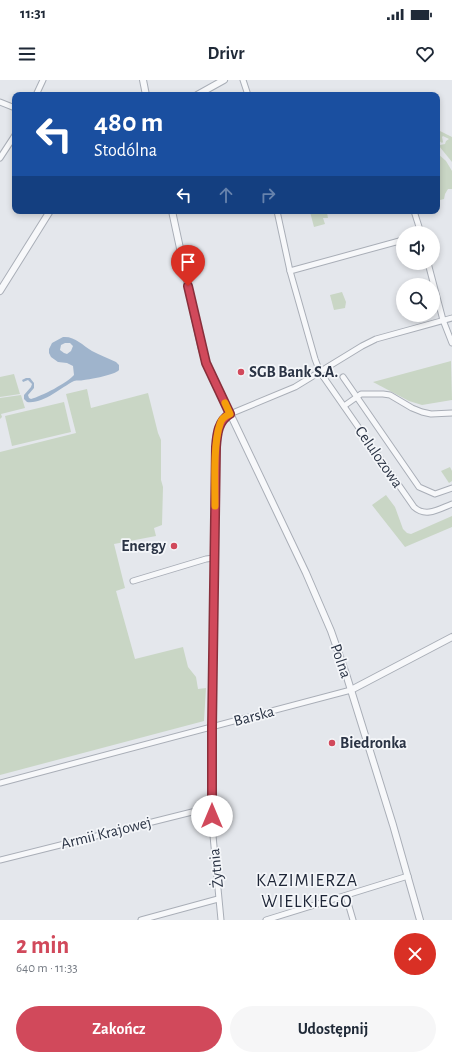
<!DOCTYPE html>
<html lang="pl">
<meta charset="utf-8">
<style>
:root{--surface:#fff;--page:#f6f6f7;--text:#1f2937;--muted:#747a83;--accent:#d1495b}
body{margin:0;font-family:"Alegreya Sans",sans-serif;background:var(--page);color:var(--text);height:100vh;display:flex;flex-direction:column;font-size:15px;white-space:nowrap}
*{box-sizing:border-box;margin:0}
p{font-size:13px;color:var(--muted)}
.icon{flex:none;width:22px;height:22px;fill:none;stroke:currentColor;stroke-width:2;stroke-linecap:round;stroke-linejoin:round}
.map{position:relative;height:840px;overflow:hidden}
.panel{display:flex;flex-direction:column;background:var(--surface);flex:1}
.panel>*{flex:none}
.banner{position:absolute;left:12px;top:12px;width:428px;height:122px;border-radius:8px;box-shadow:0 2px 6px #0003;background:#1a4fa0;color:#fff;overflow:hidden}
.fabs{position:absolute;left:396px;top:146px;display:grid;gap:8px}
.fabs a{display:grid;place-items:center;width:44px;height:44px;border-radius:50%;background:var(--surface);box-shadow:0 2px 6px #0003;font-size:20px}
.pin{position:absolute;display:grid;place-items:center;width:34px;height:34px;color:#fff;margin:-41px -17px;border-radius:50% 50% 50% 0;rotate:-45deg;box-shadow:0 0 4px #0007}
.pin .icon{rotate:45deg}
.me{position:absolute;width:44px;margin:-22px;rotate:0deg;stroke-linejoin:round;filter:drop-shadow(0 0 3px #0008)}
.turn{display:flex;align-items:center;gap:14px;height:84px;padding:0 16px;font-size:18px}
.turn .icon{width:52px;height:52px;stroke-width:2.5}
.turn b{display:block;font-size:28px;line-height:34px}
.lanes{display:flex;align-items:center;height:38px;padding:0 16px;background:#0003;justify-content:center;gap:20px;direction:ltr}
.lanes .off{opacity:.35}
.round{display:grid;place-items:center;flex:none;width:42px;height:42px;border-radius:21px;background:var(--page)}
.overview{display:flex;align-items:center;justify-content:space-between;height:68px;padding:0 16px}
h1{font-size:24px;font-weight:700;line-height:30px;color:var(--accent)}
.button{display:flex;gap:8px;margin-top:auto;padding:8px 16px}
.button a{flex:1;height:46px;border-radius:24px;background:var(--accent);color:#fff;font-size:16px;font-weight:700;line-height:46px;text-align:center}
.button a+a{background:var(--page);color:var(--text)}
.status{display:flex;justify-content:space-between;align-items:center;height:28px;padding:0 20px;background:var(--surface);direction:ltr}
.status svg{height:11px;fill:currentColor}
header{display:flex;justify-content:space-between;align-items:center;height:52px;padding:0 16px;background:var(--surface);font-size:18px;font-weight:700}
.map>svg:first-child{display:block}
</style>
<div class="status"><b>11:31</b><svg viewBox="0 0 49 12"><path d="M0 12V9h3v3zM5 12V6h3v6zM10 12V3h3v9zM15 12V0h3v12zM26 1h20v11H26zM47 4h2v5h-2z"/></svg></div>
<header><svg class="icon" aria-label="menu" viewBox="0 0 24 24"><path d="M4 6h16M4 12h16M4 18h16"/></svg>Drivr<svg class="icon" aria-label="heart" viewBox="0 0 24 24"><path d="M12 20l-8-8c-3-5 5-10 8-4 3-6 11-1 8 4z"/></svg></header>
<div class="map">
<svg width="452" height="840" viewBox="0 0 452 840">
<rect width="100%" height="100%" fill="#e4e7ec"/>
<g fill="#c9d6c5">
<polygon points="440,51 452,57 452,82 439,66 440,65 445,64 446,61 449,59 443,56 442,57 443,62 442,63 437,59 437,55"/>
<polygon points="437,73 446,81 452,91 452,109 448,109 445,114 444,119 440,120 437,116 437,82 439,80 437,76"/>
<polygon points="314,131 328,131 327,133 328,138 323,138 325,144 314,147 310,132"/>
<polygon points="342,212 346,222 345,228 334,230 330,215"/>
<polygon points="451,281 452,320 422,325 409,321 373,302"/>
<polygon points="14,294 20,314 0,317 0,297"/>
<polygon points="87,309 91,328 148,313 158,353 161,360 161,400 163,407 162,445 154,448 156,456 114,464 125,508 116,511 135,579 183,567 188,587 196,597 198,609 206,608 204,641 0,695 0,372 76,353 66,314"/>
<polygon points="21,315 25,328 1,334 2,337 0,339 0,318"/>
<polygon points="64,322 71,352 12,366 5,336"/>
<polygon points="450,387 452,391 452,401 449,403 441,391"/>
<polygon points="386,415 395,427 403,449 407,453 411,454 452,436 452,447 405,467 372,425"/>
</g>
<path fill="#9fb4cc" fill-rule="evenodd" d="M63,257C75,256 82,265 92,271C99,275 108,278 116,282L119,285V290C115,295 91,299 84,300C80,301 77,300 74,301C60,308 44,324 27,322L24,319V315L31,307L32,304L28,300L23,302L22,300L26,298H30L34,303V308L28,315L29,318L31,319C42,316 67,303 74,295L73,286L67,283L58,282L51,277L49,273V269L52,263ZM65,263H70L73,266L71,271L67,274L64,273L60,270L61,265Z"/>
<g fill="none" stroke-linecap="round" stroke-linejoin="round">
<g stroke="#a9aeb7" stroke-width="7">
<g id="minor">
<polyline points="243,0 248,15"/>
<polyline points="36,15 43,0"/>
<polyline points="0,22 15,28"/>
<polyline points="0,78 15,55"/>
<path d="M277,131L290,191L315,279L320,292L414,427C426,438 439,429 452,424"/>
<polyline points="414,131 421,153"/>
<polyline points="428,183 443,240 452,263"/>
<polyline points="290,191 403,160"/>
<polyline points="343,297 419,407 435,414 452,408"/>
<polyline points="344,326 361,314 383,314 390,315 412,328 422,332 431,334 452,333"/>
<polyline points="133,501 206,479 214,478"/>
<polyline points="0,703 351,610"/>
<polyline points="0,780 212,727"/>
<polyline points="346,816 353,840"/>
<polyline points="141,840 218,819"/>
<path d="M221,840L212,745V648L216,370C216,356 217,341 230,334L295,307L362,266L376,259L452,238"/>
<polyline points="266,840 408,796"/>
</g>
</g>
<g stroke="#a9aeb7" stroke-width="8">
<g id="tertiary">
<polyline points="143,0 146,15"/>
<polyline points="197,15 224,0"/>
<polyline points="172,131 201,266 206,283 306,493 331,551 346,594 393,745 420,840"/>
<polyline points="0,211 50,131"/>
<polyline points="351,610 452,557"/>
</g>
</g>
<use href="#minor" stroke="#f7f8fa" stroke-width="5"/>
<use href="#tertiary" stroke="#f7f8fa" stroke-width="6"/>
</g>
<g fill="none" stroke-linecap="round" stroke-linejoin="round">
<g stroke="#882f3b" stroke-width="10">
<path id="route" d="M188,206L206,283L230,334C218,341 217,354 216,367L212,648V736"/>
</g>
<use href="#route" stroke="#d1495b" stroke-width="7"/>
<path stroke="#f59e0b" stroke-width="7" d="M215,426C215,404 213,364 220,344C221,339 225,336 230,334L225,323"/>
</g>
<g fill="#d1495b" stroke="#f4f6f9" stroke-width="1.5">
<circle cx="241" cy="292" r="4"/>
<circle cx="174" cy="466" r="4"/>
<circle cx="332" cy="663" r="4"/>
</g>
<g text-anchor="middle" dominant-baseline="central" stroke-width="3.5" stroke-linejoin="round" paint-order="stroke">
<g font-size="16" font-weight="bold" fill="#2b3445" stroke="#f4f6f9" text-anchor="start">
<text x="249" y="292">SGB Bank S.A.</text>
<text x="166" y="466" text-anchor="end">Energy</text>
<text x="340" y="663">Biedronka</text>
</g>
<g font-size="16" fill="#2b3445" stroke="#f4f6f9">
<text transform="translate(379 377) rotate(55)">Celulozowa</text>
<text transform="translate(341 581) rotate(71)">Polna</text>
<text transform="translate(254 636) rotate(-15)">Barska</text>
<text transform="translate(106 753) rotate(-14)">Armii Krajowej</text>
<text transform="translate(216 788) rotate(-96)">Żytnia</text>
</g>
<g font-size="18" letter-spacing="1" fill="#1d2536" stroke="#f4f6f9">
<text x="307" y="801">KAZIMIERZA<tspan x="307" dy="21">WIELKIEGO</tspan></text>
</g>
</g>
</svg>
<div class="fabs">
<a><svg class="icon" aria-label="sound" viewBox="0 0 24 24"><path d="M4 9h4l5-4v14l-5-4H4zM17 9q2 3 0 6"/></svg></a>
<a><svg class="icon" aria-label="search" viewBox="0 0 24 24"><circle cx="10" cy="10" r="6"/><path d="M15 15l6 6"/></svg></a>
</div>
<div class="pin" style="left:188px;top:206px;background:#d93025"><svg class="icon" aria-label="arrive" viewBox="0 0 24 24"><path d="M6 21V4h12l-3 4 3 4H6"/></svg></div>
<svg class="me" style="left:212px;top:736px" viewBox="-20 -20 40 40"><circle r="19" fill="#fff"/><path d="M0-13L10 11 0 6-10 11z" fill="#d1495b"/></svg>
<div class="banner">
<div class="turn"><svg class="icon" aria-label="left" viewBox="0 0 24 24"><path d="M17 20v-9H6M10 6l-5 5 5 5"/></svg><div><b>480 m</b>Stodólna</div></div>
<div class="lanes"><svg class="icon" aria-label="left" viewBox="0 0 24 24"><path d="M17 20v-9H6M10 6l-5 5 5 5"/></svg><svg class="icon off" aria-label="ahead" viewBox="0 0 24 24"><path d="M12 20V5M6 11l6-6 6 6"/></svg><svg class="icon off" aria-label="right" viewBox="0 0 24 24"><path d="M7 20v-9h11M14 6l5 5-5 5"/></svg></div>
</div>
</div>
<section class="panel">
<div class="overview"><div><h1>2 min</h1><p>640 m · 11:33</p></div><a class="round" style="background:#d93025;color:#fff"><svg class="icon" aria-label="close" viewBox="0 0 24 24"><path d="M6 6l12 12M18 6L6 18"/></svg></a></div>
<div class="button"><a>Zakończ</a><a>Udostępnij</a></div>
</section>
